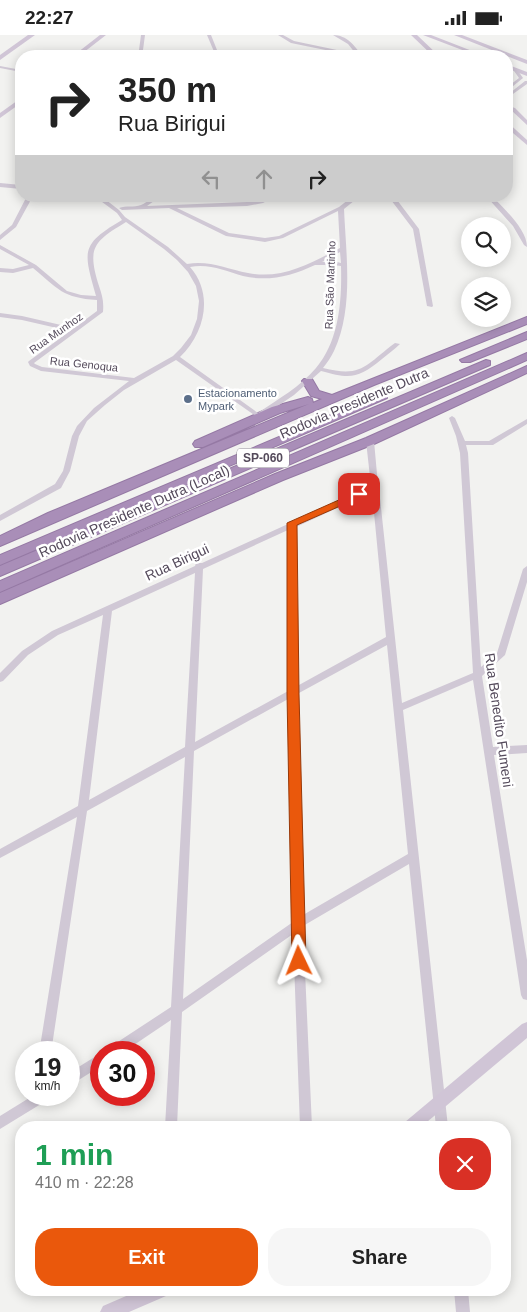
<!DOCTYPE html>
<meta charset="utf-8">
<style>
:root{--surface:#fff;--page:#f6f6f6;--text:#222;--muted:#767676;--accent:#ea580c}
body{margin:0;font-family:Arial,sans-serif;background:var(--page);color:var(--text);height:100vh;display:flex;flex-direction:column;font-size:19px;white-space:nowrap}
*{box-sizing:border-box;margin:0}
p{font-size:16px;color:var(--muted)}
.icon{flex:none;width:28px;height:28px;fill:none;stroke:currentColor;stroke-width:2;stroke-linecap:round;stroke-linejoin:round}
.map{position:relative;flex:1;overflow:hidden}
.drawer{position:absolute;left:15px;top:1086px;width:496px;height:175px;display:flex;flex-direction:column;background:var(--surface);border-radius:20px;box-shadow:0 2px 12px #0003}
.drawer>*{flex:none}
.banner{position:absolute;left:15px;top:15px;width:498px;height:152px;border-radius:20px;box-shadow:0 2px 12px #0003;background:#fff;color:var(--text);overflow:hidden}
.controls{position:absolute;left:461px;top:182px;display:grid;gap:10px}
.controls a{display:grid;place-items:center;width:50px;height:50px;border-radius:50%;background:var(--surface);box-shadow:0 2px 12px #0003;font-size:25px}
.speed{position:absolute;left:15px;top:1006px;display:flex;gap:10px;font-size:25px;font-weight:700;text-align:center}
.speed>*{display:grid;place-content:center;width:65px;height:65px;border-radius:50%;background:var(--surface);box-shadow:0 2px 12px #0003;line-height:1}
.speed small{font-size:12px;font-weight:400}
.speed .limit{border:8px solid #d22;background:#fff;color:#111}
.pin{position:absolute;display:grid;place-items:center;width:42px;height:42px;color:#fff;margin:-21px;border-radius:10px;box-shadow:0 2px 8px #0006}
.me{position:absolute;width:55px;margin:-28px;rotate:358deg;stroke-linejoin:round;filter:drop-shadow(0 0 4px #0008)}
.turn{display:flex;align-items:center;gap:18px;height:105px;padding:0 20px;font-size:22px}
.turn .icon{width:65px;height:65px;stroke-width:2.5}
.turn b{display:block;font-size:35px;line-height:42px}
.lanes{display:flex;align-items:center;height:48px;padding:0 20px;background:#0003;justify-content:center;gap:25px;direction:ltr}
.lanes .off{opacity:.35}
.round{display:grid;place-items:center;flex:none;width:52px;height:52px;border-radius:20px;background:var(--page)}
.headline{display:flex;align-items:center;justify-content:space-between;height:85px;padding:0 20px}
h1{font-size:30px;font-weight:700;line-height:38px;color:#1e9e55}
.cta{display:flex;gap:10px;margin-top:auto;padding:10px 20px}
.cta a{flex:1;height:58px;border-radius:20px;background:var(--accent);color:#fff;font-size:20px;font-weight:700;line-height:58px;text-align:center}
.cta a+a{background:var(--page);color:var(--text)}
.status{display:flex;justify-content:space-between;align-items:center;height:35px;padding:0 25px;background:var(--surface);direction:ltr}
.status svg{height:14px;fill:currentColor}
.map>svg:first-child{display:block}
</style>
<div class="status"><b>22:27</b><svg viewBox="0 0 49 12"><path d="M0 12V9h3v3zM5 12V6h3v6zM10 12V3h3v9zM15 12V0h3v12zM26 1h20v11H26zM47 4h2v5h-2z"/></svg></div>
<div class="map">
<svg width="527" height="1277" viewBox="0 0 527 1277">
<rect width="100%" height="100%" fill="#f2f2f0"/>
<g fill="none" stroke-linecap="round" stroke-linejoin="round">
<g stroke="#9579a4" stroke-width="2">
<g id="highway">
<polygon points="527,282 527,289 374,350 0,511 0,501 48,478 309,369 280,378 203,412 195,412 193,409 195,406 272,372 308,362 312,364 313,368 322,364 311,361 302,346 304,344 312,344 319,356 332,360"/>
<polygon points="527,297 527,304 470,327 462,327 460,325"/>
<polygon points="527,318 527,325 0,557 0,546"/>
<polygon points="486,325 490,326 490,330 0,541 0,531"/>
<polygon points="527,331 527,338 374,409 283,445 0,569 0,558 275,439 366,403"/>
<polygon points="383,358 387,359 387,363 0,530 0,520"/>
</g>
</g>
<g fill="#d0c8d5" fill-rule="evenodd">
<polygon points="141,0 145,0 143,15 138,21 134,21 139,15"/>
<polygon points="207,0 211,0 219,20 215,19"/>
<path d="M278,0H283L294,6L356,19L348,9L333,0C347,0 355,11 362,21H355L291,8Z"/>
<polygon points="0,31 21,35 21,37 0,33"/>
<polygon points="512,33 516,33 523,43 506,57 506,53 519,43"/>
<polygon points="525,46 527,46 527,49 506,64 506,61"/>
<polygon points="0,148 21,150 21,154 0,152"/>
<polygon points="27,161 33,161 16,192 0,205 0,200 12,190"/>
<path d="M94,161H101L119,175L125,182L168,212L187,229C209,225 227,234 248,238C282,245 311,228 340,213L338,176L283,203L265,207L226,201L169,173L122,175L119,173C126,170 134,173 141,170C149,167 151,161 161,161L147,171L247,167L260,166L268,161H276L263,168L247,171L177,173L229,198L265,203L279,201L339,172L353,161H360L344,174C346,220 354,273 334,316C331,322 327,328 323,333C363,343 365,330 395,308L400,309C395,314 388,319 382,324C358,344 350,344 321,336L294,360L263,381L262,383L260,384L176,325L124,355L105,370L87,386L79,401L70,436L61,453L0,486V480L55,449L63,436L72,401L77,391L94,373L129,346L41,336L30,331L28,327L29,326L70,296L22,285L0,282V278L22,281L74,293L97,276V265C63,263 58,254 33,233L13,238L0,237V233L13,234L29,230L0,214V210L36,230L67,256L81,260L96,261C84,217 79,210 122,185L117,178ZM126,187L164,214L177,225L188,237L196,251L199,266L197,284L191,300L181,313L173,321L134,343L42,332L35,329L34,328L103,277C104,266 102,260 99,251C87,213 93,207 126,187ZM340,217L341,228L333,226L322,227ZM315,230H333L341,231C342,266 339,306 316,333C300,352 278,364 258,378L180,322C205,298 214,259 190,232C208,228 226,236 243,241C268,247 292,241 315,230Z"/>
<polygon points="388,161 394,161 419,194 433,271 432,272 427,271 413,194"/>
<path d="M486,161H492C504,174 527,194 527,212L524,210L513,191Z"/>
<path d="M452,381L455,383L465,406H489L527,384V389L493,410H466L468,418L481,632L497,618L523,534L527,531V547L505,620L482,641L493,712L527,710V718L494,720L527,925V965L523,964L521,960L473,645L403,675L448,1092H436L409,829L303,891L312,1092H300L293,899L182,977L177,1092H165L171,985L122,1018H105L107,1014L171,972L185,722L87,776L51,1018H39L77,782L0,823V814L78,771L103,580L58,600L28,620L3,646L0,647V638L22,616L52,596L195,531L196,528H202L288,489L289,486H294L371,451L366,406L370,404L374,406L378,450L380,452L379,454L402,668L473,638L460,418L456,401L449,383ZM372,457L386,602L299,650L296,492ZM288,495L290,655L195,707L203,534ZM195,538L185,712L89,765L112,576ZM387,610L408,819L303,880L299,658ZM290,663L293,887L183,964L194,716Z"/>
<polygon points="101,1018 101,1031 69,1051 69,1038"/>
<polygon points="34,1060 51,1060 49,1064 0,1094 0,1081"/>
<polygon points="454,1255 468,1255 470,1277 456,1277"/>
</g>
<g fill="#d0c5d6" fill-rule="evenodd">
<polygon points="28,0 35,0 0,25 0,20"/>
<polygon points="100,0 106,0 79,21 73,21"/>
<polygon points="411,0 417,0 439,21 433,21"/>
<polygon points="423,0 431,0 485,21 478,21"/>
<polygon points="454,0 462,0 527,25 527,29"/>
<polygon points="506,29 527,37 527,41 506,33"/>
<polygon points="21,63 21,68 0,83 0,78"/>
<polygon points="506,70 515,73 527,85 527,90 511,75 506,74"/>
<polygon points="506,86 527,105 527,110 506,92"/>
<polygon points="527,987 527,1003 421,1092 403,1092 405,1087 522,989"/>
<polygon points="140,1255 168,1255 166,1261 129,1277 100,1277 103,1271"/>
</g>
<use href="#highway" fill="#a98eb8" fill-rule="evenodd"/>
</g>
<polygon fill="#ea580c" stroke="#983908" points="359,456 363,457 363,461 297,490 299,659 306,926 304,931 299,933 294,931 292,926 287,659 287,488"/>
<circle fill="#5c6f8a" stroke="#fff" stroke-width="2" cx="188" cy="364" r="5"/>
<g text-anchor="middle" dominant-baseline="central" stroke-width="5" stroke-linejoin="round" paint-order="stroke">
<g font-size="11" fill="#544a5b" stroke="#fff">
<text transform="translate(330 250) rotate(-88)">Rua São Martinho</text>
<text transform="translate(56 298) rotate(-35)">Rua Munhoz</text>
<text transform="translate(84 329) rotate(6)">Rua Genoqua</text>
</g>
<g font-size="11" fill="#4e5e75" stroke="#fff" text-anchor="start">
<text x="198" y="358">Estacionamento<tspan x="198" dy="13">Mypark</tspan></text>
</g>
<rect fill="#fff" stroke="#87808c" stroke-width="1" x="237" y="413.5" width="52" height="19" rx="4"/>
<g font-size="12" font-weight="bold" fill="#544a5b">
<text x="263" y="423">SP-060</text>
</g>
<g font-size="14" fill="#544a5b" stroke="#fff">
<text transform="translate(354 368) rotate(-23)">Rodovia Presidente Dutra</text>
<text transform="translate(134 476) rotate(-24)">Rodovia Presidente Dutra (Local)</text>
<text transform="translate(177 527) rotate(-25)">Rua Birigui</text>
<text transform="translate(499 685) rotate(82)">Rua Benedito Fumeni</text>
</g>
</g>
</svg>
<div class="controls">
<a><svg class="icon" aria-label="search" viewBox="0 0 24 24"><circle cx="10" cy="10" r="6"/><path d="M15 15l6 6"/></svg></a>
<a><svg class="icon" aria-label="layers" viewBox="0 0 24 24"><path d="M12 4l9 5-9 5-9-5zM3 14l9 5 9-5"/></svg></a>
</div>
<div class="speed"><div>19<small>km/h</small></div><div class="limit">30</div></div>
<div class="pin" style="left:359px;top:459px;background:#d93025"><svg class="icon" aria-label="arrive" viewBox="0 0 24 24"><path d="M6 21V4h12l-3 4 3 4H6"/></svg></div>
<svg class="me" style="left:299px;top:926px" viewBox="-20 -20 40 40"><path d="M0-17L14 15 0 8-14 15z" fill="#ea580c" stroke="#fff" stroke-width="4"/></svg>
<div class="banner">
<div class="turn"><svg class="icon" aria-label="right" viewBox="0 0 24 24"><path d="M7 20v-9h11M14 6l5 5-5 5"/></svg><div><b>350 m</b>Rua Birigui</div></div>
<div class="lanes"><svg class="icon off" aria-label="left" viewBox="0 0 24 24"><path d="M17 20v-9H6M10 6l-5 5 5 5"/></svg><svg class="icon off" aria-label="ahead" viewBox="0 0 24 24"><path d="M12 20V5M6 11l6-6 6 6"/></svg><svg class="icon" aria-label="right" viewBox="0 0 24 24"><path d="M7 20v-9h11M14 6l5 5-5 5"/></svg></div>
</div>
<section class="drawer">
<div class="headline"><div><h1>1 min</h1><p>410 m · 22:28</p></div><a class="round" style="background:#d93025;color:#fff"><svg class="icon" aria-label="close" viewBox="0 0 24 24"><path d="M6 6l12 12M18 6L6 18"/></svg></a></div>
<div class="cta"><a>Exit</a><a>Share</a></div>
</section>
</div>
